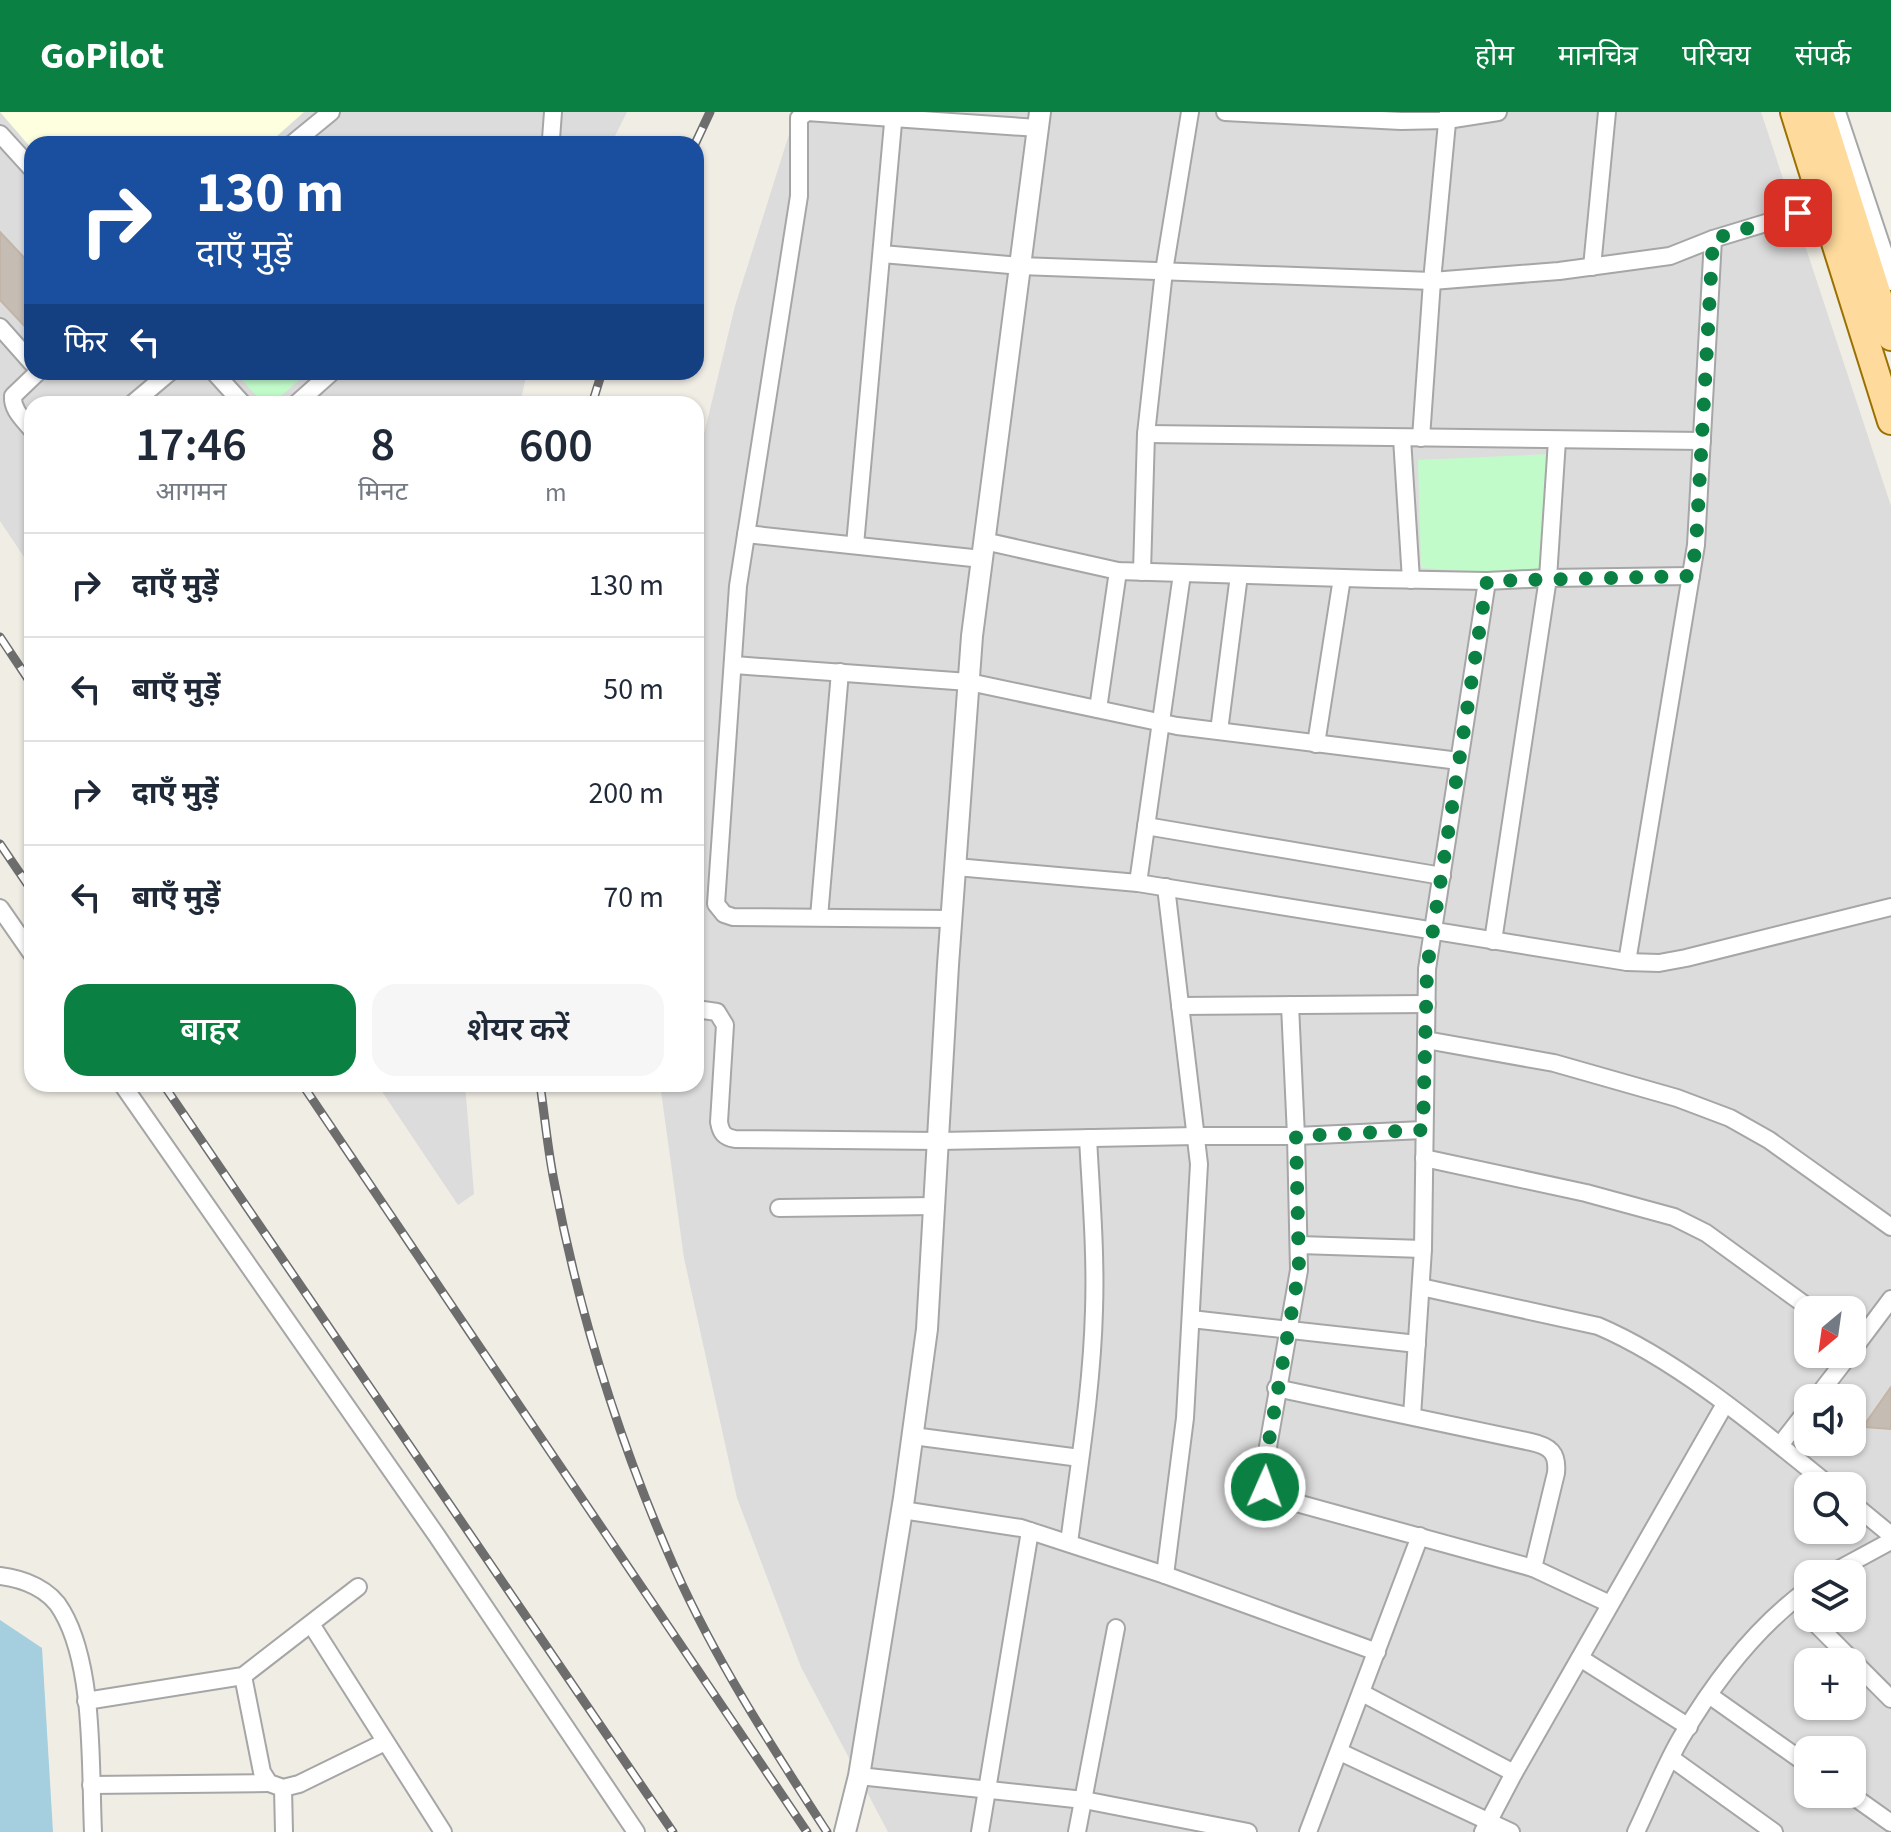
<!DOCTYPE html>
<html lang="hi">
<meta charset="utf-8">
<style>
:root{--surface:#fff;--page:#f6f6f7;--text:#1f2937;--muted:#747a83;--line:#e0e1e3;--accent:#0b8043}
body{margin:0;font-family:"Source Sans 3","Noto Sans Devanagari",sans-serif;background:var(--page);color:var(--text);height:100vh;display:flex;flex-direction:column;font-size:30px;white-space:nowrap}
*{box-sizing:border-box;margin:0}
p{font-size:26px;color:var(--muted)}
.icon{flex:none;width:44px;height:44px;fill:none;stroke:currentColor;stroke-width:2;stroke-linecap:round;stroke-linejoin:round}
.map{position:relative;flex:1;overflow:hidden}
.details{position:absolute;left:24px;top:284px;width:680px;height:696px;display:flex;flex-direction:column;background:var(--surface);border-radius:24px;box-shadow:0 2px 6px #0004}
.details>*{flex:none}
.hud{position:absolute;left:24px;top:24px;width:680px;height:244px;border-radius:24px;box-shadow:0 2px 6px #0004;background:#1a4fa0;color:#fff;overflow:hidden}
.needle{width:52px;rotate:209deg}
.controls{position:absolute;left:1794px;top:1184px;display:grid;gap:16px}
.controls a{display:grid;place-items:center;width:72px;height:72px;border-radius:16px;background:var(--surface);box-shadow:0 2px 6px #0004;font-size:40px}
.pin{position:absolute;display:grid;place-items:center;width:68px;height:68px;color:#fff;margin:-34px;border-radius:16px;box-shadow:0 4px 12px #0006}
.me{position:absolute;width:88px;margin:-44px;rotate:2deg;stroke-linejoin:round;filter:drop-shadow(0 0 6px #0008)}
.turn{display:flex;align-items:center;gap:28px;height:168px;padding:0 40px;font-size:36px}
.turn .icon{width:104px;height:104px;stroke-width:2.5}
.turn b{display:block;font-size:56px;line-height:68px}
.then{display:flex;align-items:center;height:76px;padding:0 40px;background:#0003;gap:16px;font-size:30px}
.eta{display:flex;justify-content:space-evenly;align-items:center;height:136px;text-align:center}
.eta b{font-size:48px;font-weight:600;line-height:56px}
.button{display:flex;gap:16px;margin-top:auto;padding:16px 40px}
.button a{flex:1;height:92px;border-radius:24px;background:var(--accent);color:#fff;font-size:32px;font-weight:600;line-height:92px;text-align:center}
.button a+a{background:var(--page);color:var(--text)}
ul{padding:0;list-style:none}
li{display:flex;align-items:center;gap:24px;height:104px;padding:0 40px;border-top:2px solid var(--line)}
li div{flex:1}
li b{display:block;font-size:30px}
li em{font-style:normal}
header{display:flex;align-items:center;gap:48px;box-sizing:border-box;height:112px;padding:0 40px;background:var(--accent);color:#fff}
header strong{font-size:38px}
nav{display:flex;gap:44px;margin-inline-start:auto;font-size:28px}
.map>svg:first-child{display:block}
</style>
<header>
<strong>GoPilot</strong>
<nav><a>होम</a><a>मानचित्र</a><a>परिचय</a><a>संपर्क</a></nav>
</header>
<div class="map">
<svg width="1891" height="1720" viewBox="0 0 1891 1720">
<rect width="100%" height="100%" fill="#f0ede5"/>
<g fill="#dddcdc" fill-rule="evenodd">
<polygon points="0,0 627,0 611,32 32,32 32,260 527,260 520,292 32,292 32,457 0,409"/>
<path d="M796,0H1761L1891,394V1720H888L801,1555L737,1386L684,1146L660,972H696V355L735,194ZM1808,1198H1852V1242H1808ZM1808,1286H1852V1330H1808ZM1808,1374H1852V1418H1808ZM1808,1462H1852V1506H1808ZM1808,1550H1852V1594H1808ZM1808,1638H1852V1682H1808Z"/>
<polygon points="377,972 465,972 474,1082 458,1093"/>
</g>
<polygon fill="#fdffdf" points="0,0 304,0 268,32 32,32 32,37"/>
<g fill="#c2fbca">
<polygon points="235,260 308,260 272,292 264,292"/>
<polygon points="1551,342 1544,464 1421,456 1418,348"/>
</g>
<polygon fill="#a5cedf" points="0,1508 42,1536 53,1720 0,1720"/>
<g fill="#c5bcb4" stroke="#c2b5a7" stroke-width="2">
<polygon points="0,120 32,154 32,222 0,188"/>
<polygon points="1891,1275 1891,1317 1863,1315"/>
</g>
<g fill="none" stroke-linecap="round" stroke-linejoin="round">
<g stroke="#a6a6a6" stroke-width="20">
<g id="minor">
<polyline points="1225,0 1401,9 1447,8 1498,0"/>
<polyline points="1837,0 1887,150 1891,170"/>
<polyline points="0,22 32,57"/>
<polyline points="551,27 553,0"/>
<polyline points="292,32 331,0"/>
<polyline points="882,142 1020,154 1432,169 1559,159 1670,144 1713,127 1822,94"/>
<polyline points="1592,155 1607,0"/>
<polyline points="0,215 32,251"/>
<polyline points="214,260 243,292"/>
<polyline points="132,292 170,260"/>
<polyline points="296,292 332,260"/>
<path d="M32,318C23,307 12,298 13,284L38,260"/>
<polyline points="1146,322 1702,329"/>
<polyline points="1402,326 1411,468"/>
<polyline points="1421,326 1432,169 1448,0"/>
<polyline points="746,422 982,447"/>
<polyline points="984,429 1118,459 1377,467 1487,469 1548,466 1557,328"/>
<polyline points="855,433 894,0"/>
<polyline points="1142,460 1146,322 1164,159 1190,0"/>
<polyline points="734,553 969,570 1177,614 1459,649"/>
<polyline points="1098,597 1118,459"/>
<polyline points="1219,619 1239,463"/>
<polyline points="1316,632 1342,466"/>
<polyline points="1146,714 1442,764"/>
<polyline points="956,755 1138,771 1627,850 1659,851 1686,846 1891,795"/>
<polyline points="1138,771 1182,462"/>
<polyline points="0,796 32,842"/>
<polyline points="819,805 840,560"/>
<polyline points="952,807 733,805 724,802 716,792 738,474 799,84 799,6 807,0 1038,16"/>
<polyline points="1493,829 1548,466 1691,464"/>
<polyline points="1627,850 1696,433 1713,127"/>
<polyline points="1290,893 1296,1024 1299,1158 1263,1363 1265,1375 1282,1387 1533,1456 1610,1492"/>
<polyline points="1180,894 1427,892"/>
<path d="M696,897L717,900L725,913L719,1010C721,1021 724,1025 735,1027L939,1029L1196,1024H1296L1423,1018"/>
<polyline points="1426,928 1554,951 1677,986 1730,1006 1769,1028 1891,1115"/>
<polyline points="122,972 437,1424 636,1720"/>
<polyline points="1424,1046 1586,1081 1674,1105 1706,1121 1812,1198"/>
<polyline points="779,1096 935,1094"/>
<polyline points="1299,1133 1423,1137"/>
<path d="M1421,1175L1598,1214C1678,1248 1762,1319 1830,1374"/>
<polyline points="1191,1207 1417,1232"/>
<polyline points="1852,1239 1891,1187"/>
<path d="M1276,1276L1531,1330C1550,1334 1558,1341 1556,1361L1533,1456"/>
<polyline points="1816,1286 1850,1242"/>
<polyline points="1412,1304 1423,1137 1427,857 1487,469"/>
<polyline points="913,1324 1080,1346"/>
<polyline points="1780,1333 1808,1297"/>
<polyline points="1852,1391 1891,1423"/>
<polyline points="902,1398 1021,1416 1165,1463 1377,1540"/>
<path d="M1069,1431C1079,1354 1092,1276 1094,1198C1096,1141 1091,1083 1088,1026"/>
<polyline points="1830,1462 1891,1429"/>
<polyline points="1165,1463 1185,1306 1199,1052 1166,775"/>
<path d="M0,1464C24,1467 50,1477 62,1499C95,1555 90,1656 93,1720"/>
<polyline points="1810,1506 1891,1587"/>
<polyline points="311,1512 443,1720"/>
<polyline points="1580,1546 1689,1615"/>
<polyline points="243,1564 262,1660 269,1671 283,1676 299,1672 385,1630"/>
<polyline points="1362,1581 1514,1661"/>
<polyline points="1709,1583 1808,1653"/>
<polyline points="86,1589 243,1564 358,1475"/>
<polyline points="1340,1640 1511,1720"/>
<polyline points="1671,1646 1774,1720"/>
<polyline points="859,1664 1084,1688 1248,1720"/>
<polyline points="91,1673 269,1671"/>
<polyline points="283,1676 284,1720"/>
<polyline points="1850,1682 1891,1711"/>
<polyline points="980,1720 1030,1419"/>
<polyline points="1077,1720 1116,1516"/>
<polyline points="1308,1720 1420,1424"/>
<polyline points="1483,1720 1514,1661 1725,1292"/>
<path d="M1636,1720C1651,1689 1664,1655 1681,1626C1714,1570 1756,1515 1808,1477"/>
</g>
</g>
<g stroke="#a6a6a6" stroke-width="24">
<polyline id="tertiary" points="845,1720 859,1664 904,1386 927,1217 948,853 972,524 1040,0"/>
</g>
<g stroke="#9a7100" stroke-width="30">
<g id="primary">
<polyline points="1794,0 1891,309"/>
<polyline points="1820,0 1891,225"/>
</g>
</g>
<use href="#minor" stroke="#fff" stroke-width="16"/>
<use href="#tertiary" stroke="#fff" stroke-width="20"/>
<use href="#primary" stroke="#feda9c" stroke-width="26"/>
<g stroke="#6d6d6d" stroke-width="9">
<g id="rail">
<polyline points="695,32 710,0"/>
<polyline points="592,292 602,260"/>
<polyline points="0,525 32,573"/>
<polyline points="0,732 32,779"/>
<polyline points="163,972 673,1720"/>
<polyline points="302,972 807,1720"/>
<path d="M540,972C545,1006 548,1041 555,1074C580,1205 621,1335 675,1457C716,1549 772,1635 827,1720"/>
</g>
</g>
<use href="#rail" stroke="#fff" stroke-width="6" stroke-dasharray="18" stroke-linecap="butt"/>
</g>
<g fill="none" stroke-linecap="round" stroke-linejoin="round">
<polyline stroke="#0b8043" stroke-width="14" stroke-dasharray="0 25.2" points="1265,1375 1263,1363 1299,1158 1296,1024 1423,1018 1427,857 1487,469 1691,464 1696,433 1713,127 1798,101"/>
</g>
</svg>
<div class="controls">
<a><svg class="needle" viewBox="-14 -14 28 28"><path d="M0-13l5 13h-10z" fill="#e53935"/><path d="M0 13l5-13h-10z" fill="#747a83"/></svg></a>
<a><svg class="icon" aria-label="sound" viewBox="0 0 24 24"><path d="M4 9h4l5-4v14l-5-4H4zM17 9q2 3 0 6"/></svg></a>
<a><svg class="icon" aria-label="search" viewBox="0 0 24 24"><circle cx="10" cy="10" r="6"/><path d="M15 15l6 6"/></svg></a>
<a><svg class="icon" aria-label="layers" viewBox="0 0 24 24"><path d="M12 4l9 5-9 5-9-5zM3 14l9 5 9-5"/></svg></a>
<a>+</a>
<a>−</a>
</div>
<div class="pin" style="left:1798px;top:101px;background:#d93025"><svg class="icon" aria-label="arrive" viewBox="0 0 24 24"><path d="M6 21V4h12l-3 4 3 4H6"/></svg></div>
<svg class="me" style="left:1265px;top:1375px" viewBox="-20 -20 40 40"><circle r="17" fill="#0b8043" stroke="#fff" stroke-width="3"/><path d="M0-11L8 9 0 5-8 9z" fill="#fff"/></svg>
<div class="hud">
<div class="turn"><svg class="icon" aria-label="right" viewBox="0 0 24 24"><path d="M7 20v-9h11M14 6l5 5-5 5"/></svg><div><b>130 m</b>दाएँ मुड़ें</div></div>
<div class="then">फिर<svg class="icon" aria-label="left" viewBox="0 0 24 24"><path d="M17 20v-9H6M10 6l-5 5 5 5"/></svg></div>
</div>
<section class="details">
<div class="eta">
<div><b>17:46</b><p>आगमन</p></div>
<div><b>8</b><p>मिनट</p></div>
<div><b>600</b><p>m</p></div>
</div>
<ul>
<li><svg class="icon" aria-label="right" viewBox="0 0 24 24"><path d="M7 20v-9h11M14 6l5 5-5 5"/></svg><div><b>दाएँ मुड़ें</b></div><em>130 m</em></li>
<li><svg class="icon" aria-label="left" viewBox="0 0 24 24"><path d="M17 20v-9H6M10 6l-5 5 5 5"/></svg><div><b>बाएँ मुड़ें</b></div><em>50 m</em></li>
<li><svg class="icon" aria-label="right" viewBox="0 0 24 24"><path d="M7 20v-9h11M14 6l5 5-5 5"/></svg><div><b>दाएँ मुड़ें</b></div><em>200 m</em></li>
<li><svg class="icon" aria-label="left" viewBox="0 0 24 24"><path d="M17 20v-9H6M10 6l-5 5 5 5"/></svg><div><b>बाएँ मुड़ें</b></div><em>70 m</em></li>
</ul>
<div class="button"><a>बाहर</a><a>शेयर करें</a></div>
</section>
</div>
